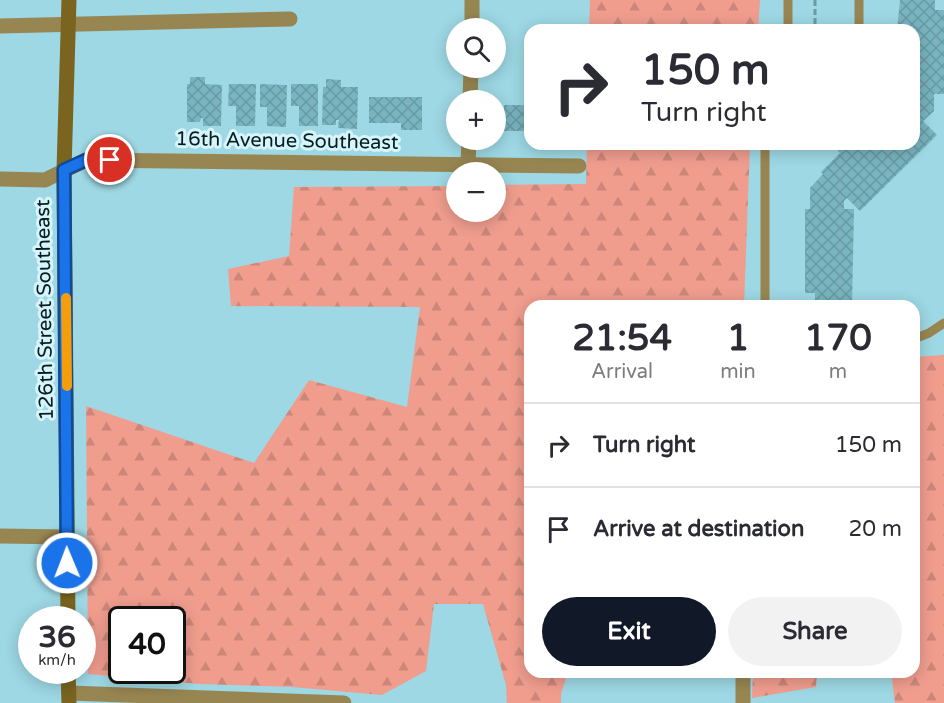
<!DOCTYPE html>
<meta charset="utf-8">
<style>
:root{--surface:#fff;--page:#f2f2f3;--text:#2b2b33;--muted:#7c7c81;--line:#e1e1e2;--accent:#111827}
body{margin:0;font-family:"Varela Round",sans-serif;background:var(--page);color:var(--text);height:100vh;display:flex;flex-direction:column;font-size:22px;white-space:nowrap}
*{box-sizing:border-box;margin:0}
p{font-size:20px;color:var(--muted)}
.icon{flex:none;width:33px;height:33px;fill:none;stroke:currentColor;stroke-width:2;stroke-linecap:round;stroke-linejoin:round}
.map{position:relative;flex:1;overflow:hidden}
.sheet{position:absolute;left:524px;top:300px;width:396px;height:378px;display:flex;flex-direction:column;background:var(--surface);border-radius:18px;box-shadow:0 3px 15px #0003}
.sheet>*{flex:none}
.guide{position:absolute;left:524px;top:24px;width:396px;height:126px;border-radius:18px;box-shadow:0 3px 15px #0003;background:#fff;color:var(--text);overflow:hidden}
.tools{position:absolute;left:446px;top:18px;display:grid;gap:12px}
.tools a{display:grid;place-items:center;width:60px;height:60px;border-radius:50%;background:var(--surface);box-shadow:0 3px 15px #0003;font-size:30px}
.speed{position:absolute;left:18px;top:606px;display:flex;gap:12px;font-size:30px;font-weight:700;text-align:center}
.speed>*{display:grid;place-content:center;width:78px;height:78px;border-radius:50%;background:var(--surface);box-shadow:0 3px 15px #0003;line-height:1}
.speed small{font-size:15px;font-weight:400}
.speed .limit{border:3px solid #111;border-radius:9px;background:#fff;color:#111}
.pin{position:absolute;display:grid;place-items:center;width:51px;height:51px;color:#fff;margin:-26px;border:3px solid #fff;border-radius:50%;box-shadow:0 2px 6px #0007}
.me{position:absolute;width:66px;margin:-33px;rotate:359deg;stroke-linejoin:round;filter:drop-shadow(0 0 4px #0008)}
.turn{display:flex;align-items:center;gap:21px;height:126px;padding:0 18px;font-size:27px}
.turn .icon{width:78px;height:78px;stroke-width:2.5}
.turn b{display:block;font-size:42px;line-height:51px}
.eta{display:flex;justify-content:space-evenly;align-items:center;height:102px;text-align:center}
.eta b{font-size:36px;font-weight:700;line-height:42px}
.button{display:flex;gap:12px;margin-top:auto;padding:12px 18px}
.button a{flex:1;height:69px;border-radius:36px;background:var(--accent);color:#fff;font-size:24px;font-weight:700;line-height:69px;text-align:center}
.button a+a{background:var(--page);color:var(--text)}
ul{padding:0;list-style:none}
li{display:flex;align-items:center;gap:18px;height:84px;padding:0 18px;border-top:2px solid var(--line)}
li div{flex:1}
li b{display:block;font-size:22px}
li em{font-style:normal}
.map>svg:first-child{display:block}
</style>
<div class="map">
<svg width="944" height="703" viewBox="0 0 944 703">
<defs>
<pattern id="forest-firs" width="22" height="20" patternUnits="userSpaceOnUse" patternTransform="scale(1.5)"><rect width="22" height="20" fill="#f09d8e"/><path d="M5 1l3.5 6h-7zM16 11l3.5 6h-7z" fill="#cc877a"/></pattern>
<pattern id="building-cross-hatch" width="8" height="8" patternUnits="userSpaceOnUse" patternTransform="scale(1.5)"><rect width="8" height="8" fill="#79b4bf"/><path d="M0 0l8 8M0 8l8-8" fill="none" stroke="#679aa4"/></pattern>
</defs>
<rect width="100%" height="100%" fill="#9dd8e4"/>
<g fill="url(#forest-firs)" fill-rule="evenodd">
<polygon points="590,0 760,0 758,30 589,30"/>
<path d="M587,144H750L744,306H530V672H568L561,694V703H507L506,685L483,604H434L426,671L382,695L292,687L199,684L88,674L86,406L254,463L309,380L407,407L420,307L231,306L228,269L289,256L294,187L456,186V212H495V185L586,184ZM122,620H172V670H122Z"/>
<polygon points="944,355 944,703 895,703 891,672 914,672 914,602 916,600 914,573 914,357"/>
<polygon points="753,672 817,672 816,687 752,698"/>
</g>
<g fill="url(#building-cross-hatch)">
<polygon points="900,0 935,0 935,10 944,10 944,94 934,94 934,111 923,121 937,135 860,211 847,198 844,201 844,209 854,209 852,306 815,306 815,293 805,293 805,209 810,209 810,188 823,174 821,172 840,153 834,147 837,144 914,144 914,30 897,30"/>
<polygon points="190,77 205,77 205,84 222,85 221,126 203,126 203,118 201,118 200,122 187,122 187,84 190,84"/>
<polygon points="326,79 341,80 341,87 358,87 357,129 338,128 339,120 336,120 336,125 322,125 323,87 326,87"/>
<polygon points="229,84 256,84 255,126 236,126 236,106 228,106"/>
<polygon points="260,84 287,85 286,127 267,126 267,107 260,107"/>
<polygon points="291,84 318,84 318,126 299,126 299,106 291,106"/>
<polygon points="369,97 422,97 422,130 401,130 401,123 369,123"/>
<rect x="504" y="105" width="26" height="26"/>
</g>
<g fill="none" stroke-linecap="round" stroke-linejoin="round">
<polyline stroke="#6b9ba4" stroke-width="3" stroke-dasharray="6 3" stroke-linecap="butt" points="815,0 815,30"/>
<g stroke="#988652" stroke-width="9">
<polyline points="788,30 788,0"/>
<polyline points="859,30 859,0"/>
<polyline points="765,306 765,147 767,144"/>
<polyline points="914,339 929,333 944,323"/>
</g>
<g stroke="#988652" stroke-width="15">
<polyline points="0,26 290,19"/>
<polyline points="472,28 472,0"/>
<polyline points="470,100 471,68"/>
<polyline points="468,164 469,140"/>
<polyline points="0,179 45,180 86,160 579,166"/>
<polyline points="0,536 66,537"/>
<polyline points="743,672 743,703"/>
<polyline points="69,693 344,703"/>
</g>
<g stroke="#7a641f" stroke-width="15">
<polyline points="68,620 64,170 69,0"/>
<polyline points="68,670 69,703"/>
</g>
</g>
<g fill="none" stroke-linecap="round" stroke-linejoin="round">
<g stroke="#114b97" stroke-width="15">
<polyline id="route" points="67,563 64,170 86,160 110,160"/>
</g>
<use href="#route" stroke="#1a73e8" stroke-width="10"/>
<polyline stroke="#f59e0b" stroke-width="10" points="66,298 67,386"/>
</g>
<g text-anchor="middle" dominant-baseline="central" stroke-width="6" stroke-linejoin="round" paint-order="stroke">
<g font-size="20" fill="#051e22" stroke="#d6f4f9">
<text transform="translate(287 141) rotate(1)">16th Avenue Southeast</text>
<text transform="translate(45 310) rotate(-91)">126th Street Southeast</text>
</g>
</g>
</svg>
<div class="tools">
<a><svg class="icon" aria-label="search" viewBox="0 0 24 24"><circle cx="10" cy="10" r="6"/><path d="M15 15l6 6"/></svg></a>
<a>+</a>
<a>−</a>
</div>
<div class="speed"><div>36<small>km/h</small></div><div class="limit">40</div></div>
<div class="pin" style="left:110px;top:160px;background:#d93025"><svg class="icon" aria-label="arrive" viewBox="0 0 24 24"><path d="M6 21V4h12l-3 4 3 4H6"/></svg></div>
<svg class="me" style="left:67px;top:563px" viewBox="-20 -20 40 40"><circle r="17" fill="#1a73e8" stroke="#fff" stroke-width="3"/><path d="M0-11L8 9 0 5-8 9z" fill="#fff"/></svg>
<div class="guide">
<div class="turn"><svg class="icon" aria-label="right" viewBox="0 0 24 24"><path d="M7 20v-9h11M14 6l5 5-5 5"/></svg><div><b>150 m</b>Turn right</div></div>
</div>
<section class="sheet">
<div class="eta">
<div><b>21:54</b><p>Arrival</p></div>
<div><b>1</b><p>min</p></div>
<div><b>170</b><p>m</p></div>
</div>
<ul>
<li><svg class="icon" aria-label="right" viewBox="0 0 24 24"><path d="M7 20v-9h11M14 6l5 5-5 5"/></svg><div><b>Turn right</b></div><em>150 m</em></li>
<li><svg class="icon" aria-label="arrive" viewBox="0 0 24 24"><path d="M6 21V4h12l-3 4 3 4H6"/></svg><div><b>Arrive at destination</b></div><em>20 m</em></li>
</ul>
<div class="button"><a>Exit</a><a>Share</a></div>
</section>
</div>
